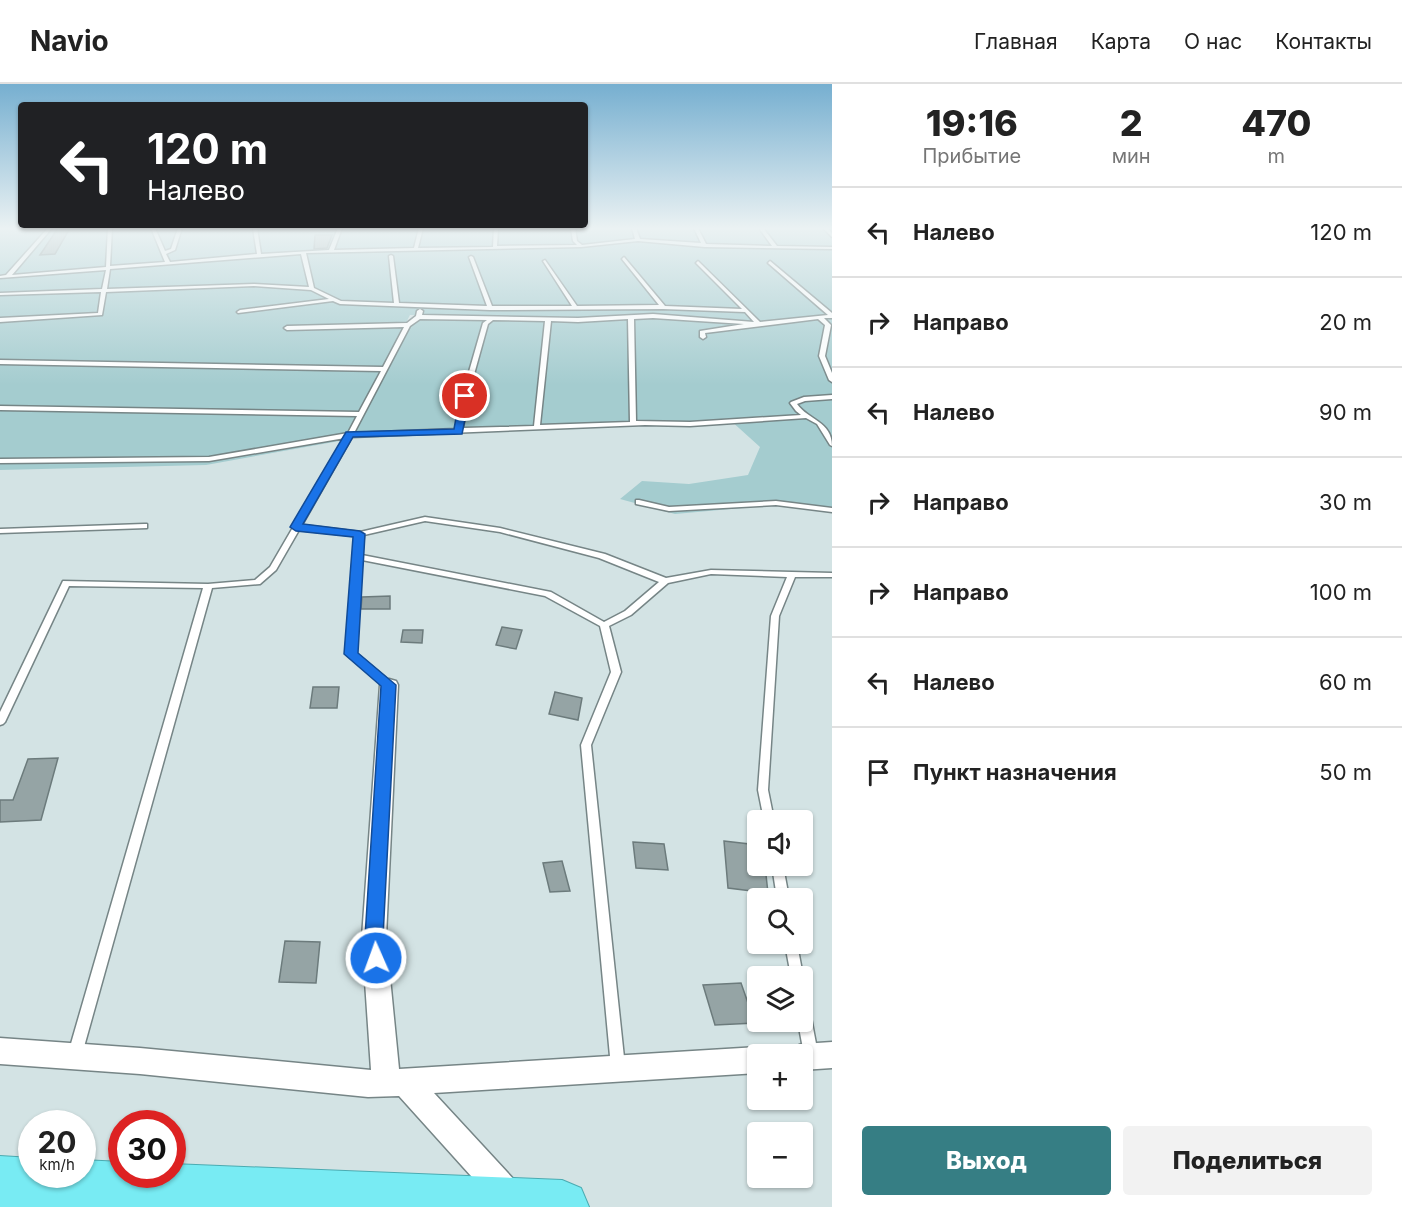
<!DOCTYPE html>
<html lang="ru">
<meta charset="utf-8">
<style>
:root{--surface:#fff;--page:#f2f2f2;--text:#222;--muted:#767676;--line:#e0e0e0;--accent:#367e84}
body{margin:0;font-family:Inter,sans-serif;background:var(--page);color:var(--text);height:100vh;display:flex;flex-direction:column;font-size:22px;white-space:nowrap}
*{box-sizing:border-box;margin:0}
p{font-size:20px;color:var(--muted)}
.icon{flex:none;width:33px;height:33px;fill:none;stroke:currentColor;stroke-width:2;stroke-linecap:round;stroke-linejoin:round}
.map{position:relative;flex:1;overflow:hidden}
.sheet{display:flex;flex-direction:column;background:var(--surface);width:570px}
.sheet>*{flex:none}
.guide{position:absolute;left:18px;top:18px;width:570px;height:126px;border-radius:6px;box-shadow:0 2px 4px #0004;background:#202124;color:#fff;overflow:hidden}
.buttons{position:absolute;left:747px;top:726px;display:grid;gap:12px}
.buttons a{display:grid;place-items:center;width:66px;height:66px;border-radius:6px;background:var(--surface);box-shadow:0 2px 4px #0004;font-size:30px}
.speed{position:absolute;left:18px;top:1026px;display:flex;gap:12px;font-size:30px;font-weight:700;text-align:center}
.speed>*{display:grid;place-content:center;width:78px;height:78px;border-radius:50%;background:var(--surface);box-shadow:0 2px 4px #0004;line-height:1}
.speed small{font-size:15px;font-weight:400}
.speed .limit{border:9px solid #d22;background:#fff;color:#111}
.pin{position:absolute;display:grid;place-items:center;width:51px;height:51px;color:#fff;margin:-26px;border:3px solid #fff;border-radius:50%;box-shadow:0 2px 6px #0007}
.me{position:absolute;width:66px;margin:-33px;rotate:358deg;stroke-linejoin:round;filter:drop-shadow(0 0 4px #0008)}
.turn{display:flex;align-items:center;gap:21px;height:126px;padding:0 30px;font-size:27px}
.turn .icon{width:78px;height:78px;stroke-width:2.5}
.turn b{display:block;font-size:42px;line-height:51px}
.eta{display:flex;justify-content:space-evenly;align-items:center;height:102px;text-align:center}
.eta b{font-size:36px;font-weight:800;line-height:42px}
.button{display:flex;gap:12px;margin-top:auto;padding:12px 30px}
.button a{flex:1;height:69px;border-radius:6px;background:var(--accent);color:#fff;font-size:24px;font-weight:800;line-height:69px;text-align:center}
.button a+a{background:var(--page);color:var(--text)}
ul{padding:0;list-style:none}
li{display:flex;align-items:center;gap:18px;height:90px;padding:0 30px;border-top:2px solid var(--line)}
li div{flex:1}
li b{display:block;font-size:22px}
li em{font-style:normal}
header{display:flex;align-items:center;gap:36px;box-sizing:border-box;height:84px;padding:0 30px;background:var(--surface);border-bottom:2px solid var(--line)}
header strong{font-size:28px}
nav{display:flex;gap:33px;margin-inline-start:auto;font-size:21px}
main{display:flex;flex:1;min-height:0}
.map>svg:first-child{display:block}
</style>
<header>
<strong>Navio</strong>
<nav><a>Главная</a><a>Карта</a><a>О нас</a><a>Контакты</a></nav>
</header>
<main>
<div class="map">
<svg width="832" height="1123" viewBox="0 0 832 1123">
<rect width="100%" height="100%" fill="#d3e3e4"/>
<g fill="#a4cccf">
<polygon points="0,144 832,144 832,230 752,238 652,230 584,233 410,231 345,356 206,381 0,386"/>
<polygon points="651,233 759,241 832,233 832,427 775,421 675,430 620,415 642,397 689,400 748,391 760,363 729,335 690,339 352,350 411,241 420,234 581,236"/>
</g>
<g fill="#95a4a5" stroke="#6c7b7c" stroke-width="1.5">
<polygon points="58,144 70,144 55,170 40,171"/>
<polygon points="315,151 332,151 327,164 314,165"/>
<polygon points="390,512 390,525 361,525 362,513"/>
<polygon points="502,543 522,546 516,565 496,561"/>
<polygon points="403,546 423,546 422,559 401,558"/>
<polygon points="313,603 339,603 337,624 310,624"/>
<polygon points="555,608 582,614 578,636 549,630"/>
<polygon points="58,674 41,736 0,738 0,716 13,716 28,675"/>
<polygon points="724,757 758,761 758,782 765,782 768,809 728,804"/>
<polygon points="633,758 664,760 668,786 636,784"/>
<polygon points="562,777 570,807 550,808 543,779"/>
<polygon points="285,857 320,858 316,899 279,898"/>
<polygon points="741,899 755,939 715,941 703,901"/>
</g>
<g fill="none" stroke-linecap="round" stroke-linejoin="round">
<g stroke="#768586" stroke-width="3">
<g id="service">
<path d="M48,144H52L12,191L106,183L108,144H112L110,182L165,178L151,144H155L165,167L171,165L178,144H182L175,166L166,170L170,178L257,170L253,144H257L261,170L329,166L338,144H342L334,166L414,164L419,144H423L418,164L493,163L494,144H498L497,162L577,161L573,157L571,144H575L577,157L582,161L635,155L632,144H636L640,155L701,159L694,144H698L706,160L772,162L759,144H763L777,162L832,163V165L705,163L638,157L581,163L306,169L314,204L341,217L394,219L389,172L391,171L393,172L399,219L487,222L469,173L471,172L473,173L492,222H572L543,177L545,176L577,222L659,221L622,175L624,173L665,222L742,225L696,179L698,177L760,238L828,231L768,179L770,177L832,229V234H824L831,241L825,272L832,289V298L829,296L819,272L825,241L818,235L705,249L706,253L703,255L700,253V247L744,240L653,234L634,235L636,337L690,338L801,331L796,327L790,319L791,318L804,313L832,311V315L805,317L797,320C808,336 832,337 832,362L830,361L817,340L806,334L690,342L645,341L352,353L302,441L360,448L425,433L500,444L605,470L666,494L711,486L832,489V493H795L779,532L768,706L774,736H764L758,706L771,532L787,493L711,490L668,499L631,531L609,542L621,588L591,661L625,983L623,988L618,990L613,988L611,983L581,661L611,588L600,542L545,512L362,476L356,569L394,601L389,604L386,603L346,570L356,452L299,446L276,486L260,500L212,504L82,970L80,975L75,976L70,975L68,970L203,504L69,502L5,638L3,640L0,641V628L63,497L208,500L255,496L270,483L345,354L209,377L0,379V375L209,373L348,349L357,332L0,326V322L359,328L381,287L0,280V276L383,283L404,243L287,246L284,244L287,242L407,239L416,232L417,227L420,225L423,227L422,231L578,234L653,230L754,238L745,228L663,225L490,226L340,220L333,217L238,229L237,228L240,226L329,215L311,206L254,202L106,208L102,231L0,238V234L98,229L101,208L0,211V209L102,205L106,186L0,194V192L6,191ZM301,170L309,203L254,200L107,205L110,185ZM420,235L487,236L483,239L462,312L456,345L354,349L410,242ZM628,235L630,338L540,341L551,237L578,238ZM493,236L545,237L534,342L463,344L468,312L488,240ZM425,437L500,448L599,474L659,498L625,527L604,538L551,508L362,471L364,451Z"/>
<polygon points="823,144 827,144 832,149 832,153"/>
<polygon points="636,416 639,416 669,423 776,417 832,424 832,428 776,421 669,427 636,420"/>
<polygon points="144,440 147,440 147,444 0,449 0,445"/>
<polygon points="772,782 783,782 789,814 777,814"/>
<polygon points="785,860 797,860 803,892 802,894 802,892 791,892"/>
<polygon points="802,917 807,919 809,923 818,970 816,975 811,976 806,975 804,970 798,938 802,938"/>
</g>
</g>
<g stroke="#768586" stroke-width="3">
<g id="minor">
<polygon points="389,595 396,597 398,601 386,853 399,985 758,963 768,967 769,970 758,970 758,989 434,1009 518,1100 522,1111 518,1122 499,1123 399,1012 368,1013 140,990 0,980 0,954 140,964 371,986 362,853 380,601 382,597"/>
<polygon points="832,958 832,984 802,986 802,970 789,970 792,964 802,960"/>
</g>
</g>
<g stroke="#4babb1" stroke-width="2">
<polygon id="trunk" points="0,1072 32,1074 32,1090 82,1090 82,1076 122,1078 122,1090 172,1090 172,1080 562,1096 581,1104 589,1123 0,1123"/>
</g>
<use href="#service" fill="#fff" fill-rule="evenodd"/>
<use href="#minor" fill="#fff" fill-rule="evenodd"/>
<use href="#trunk" fill="#78ebf3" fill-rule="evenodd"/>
</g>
<linearGradient id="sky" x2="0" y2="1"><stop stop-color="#76afd0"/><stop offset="0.48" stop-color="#ebf2f3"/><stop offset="1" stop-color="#ebf2f3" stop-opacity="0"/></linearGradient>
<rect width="832" height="301" fill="url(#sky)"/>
<polygon fill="#1a73e8" stroke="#114b97" stroke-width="1.5" points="465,309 470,312 462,350 353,353 303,440 360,447 365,450 358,569 396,601 383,853 385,874 383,880 376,882 369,880 365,853 381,602 344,570 353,453 296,447 290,443 346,348 454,345 460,312"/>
</svg>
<div class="buttons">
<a><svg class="icon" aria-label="sound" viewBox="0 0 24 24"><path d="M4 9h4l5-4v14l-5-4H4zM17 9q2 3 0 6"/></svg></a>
<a><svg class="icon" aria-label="search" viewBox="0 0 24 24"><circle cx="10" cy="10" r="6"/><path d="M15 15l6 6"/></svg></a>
<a><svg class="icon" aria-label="layers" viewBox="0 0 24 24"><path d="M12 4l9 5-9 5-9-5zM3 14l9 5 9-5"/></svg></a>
<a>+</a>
<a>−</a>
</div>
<div class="speed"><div>20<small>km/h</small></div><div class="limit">30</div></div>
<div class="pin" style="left:465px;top:312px;background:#d93025"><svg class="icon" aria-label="arrive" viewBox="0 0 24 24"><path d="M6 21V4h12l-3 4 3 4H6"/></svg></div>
<svg class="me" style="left:376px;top:874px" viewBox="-20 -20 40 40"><circle r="17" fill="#1a73e8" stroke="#fff" stroke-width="3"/><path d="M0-11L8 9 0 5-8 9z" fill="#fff"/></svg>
<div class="guide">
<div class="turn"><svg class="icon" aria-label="left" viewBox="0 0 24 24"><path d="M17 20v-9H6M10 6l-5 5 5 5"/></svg><div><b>120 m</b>Налево</div></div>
</div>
</div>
<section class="sheet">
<div class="eta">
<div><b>19:16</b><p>Прибытие</p></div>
<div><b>2</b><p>мин</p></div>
<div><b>470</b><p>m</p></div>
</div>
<ul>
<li><svg class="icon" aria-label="left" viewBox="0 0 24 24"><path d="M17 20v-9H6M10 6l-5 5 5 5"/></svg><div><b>Налево</b></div><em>120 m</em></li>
<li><svg class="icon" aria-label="right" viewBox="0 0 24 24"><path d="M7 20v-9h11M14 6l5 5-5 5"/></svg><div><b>Направо</b></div><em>20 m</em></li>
<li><svg class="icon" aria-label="left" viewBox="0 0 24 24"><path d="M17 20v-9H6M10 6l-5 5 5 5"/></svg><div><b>Налево</b></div><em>90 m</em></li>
<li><svg class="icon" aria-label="right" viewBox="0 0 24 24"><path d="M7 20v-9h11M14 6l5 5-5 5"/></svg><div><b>Направо</b></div><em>30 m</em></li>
<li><svg class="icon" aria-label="right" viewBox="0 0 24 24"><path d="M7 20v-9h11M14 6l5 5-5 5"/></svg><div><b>Направо</b></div><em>100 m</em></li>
<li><svg class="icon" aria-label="left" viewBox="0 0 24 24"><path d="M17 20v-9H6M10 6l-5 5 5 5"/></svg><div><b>Налево</b></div><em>60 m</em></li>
<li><svg class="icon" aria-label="arrive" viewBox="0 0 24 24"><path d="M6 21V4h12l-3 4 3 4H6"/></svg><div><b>Пункт назначения</b></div><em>50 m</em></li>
</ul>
<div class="button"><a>Выход</a><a>Поделиться</a></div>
</section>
</main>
